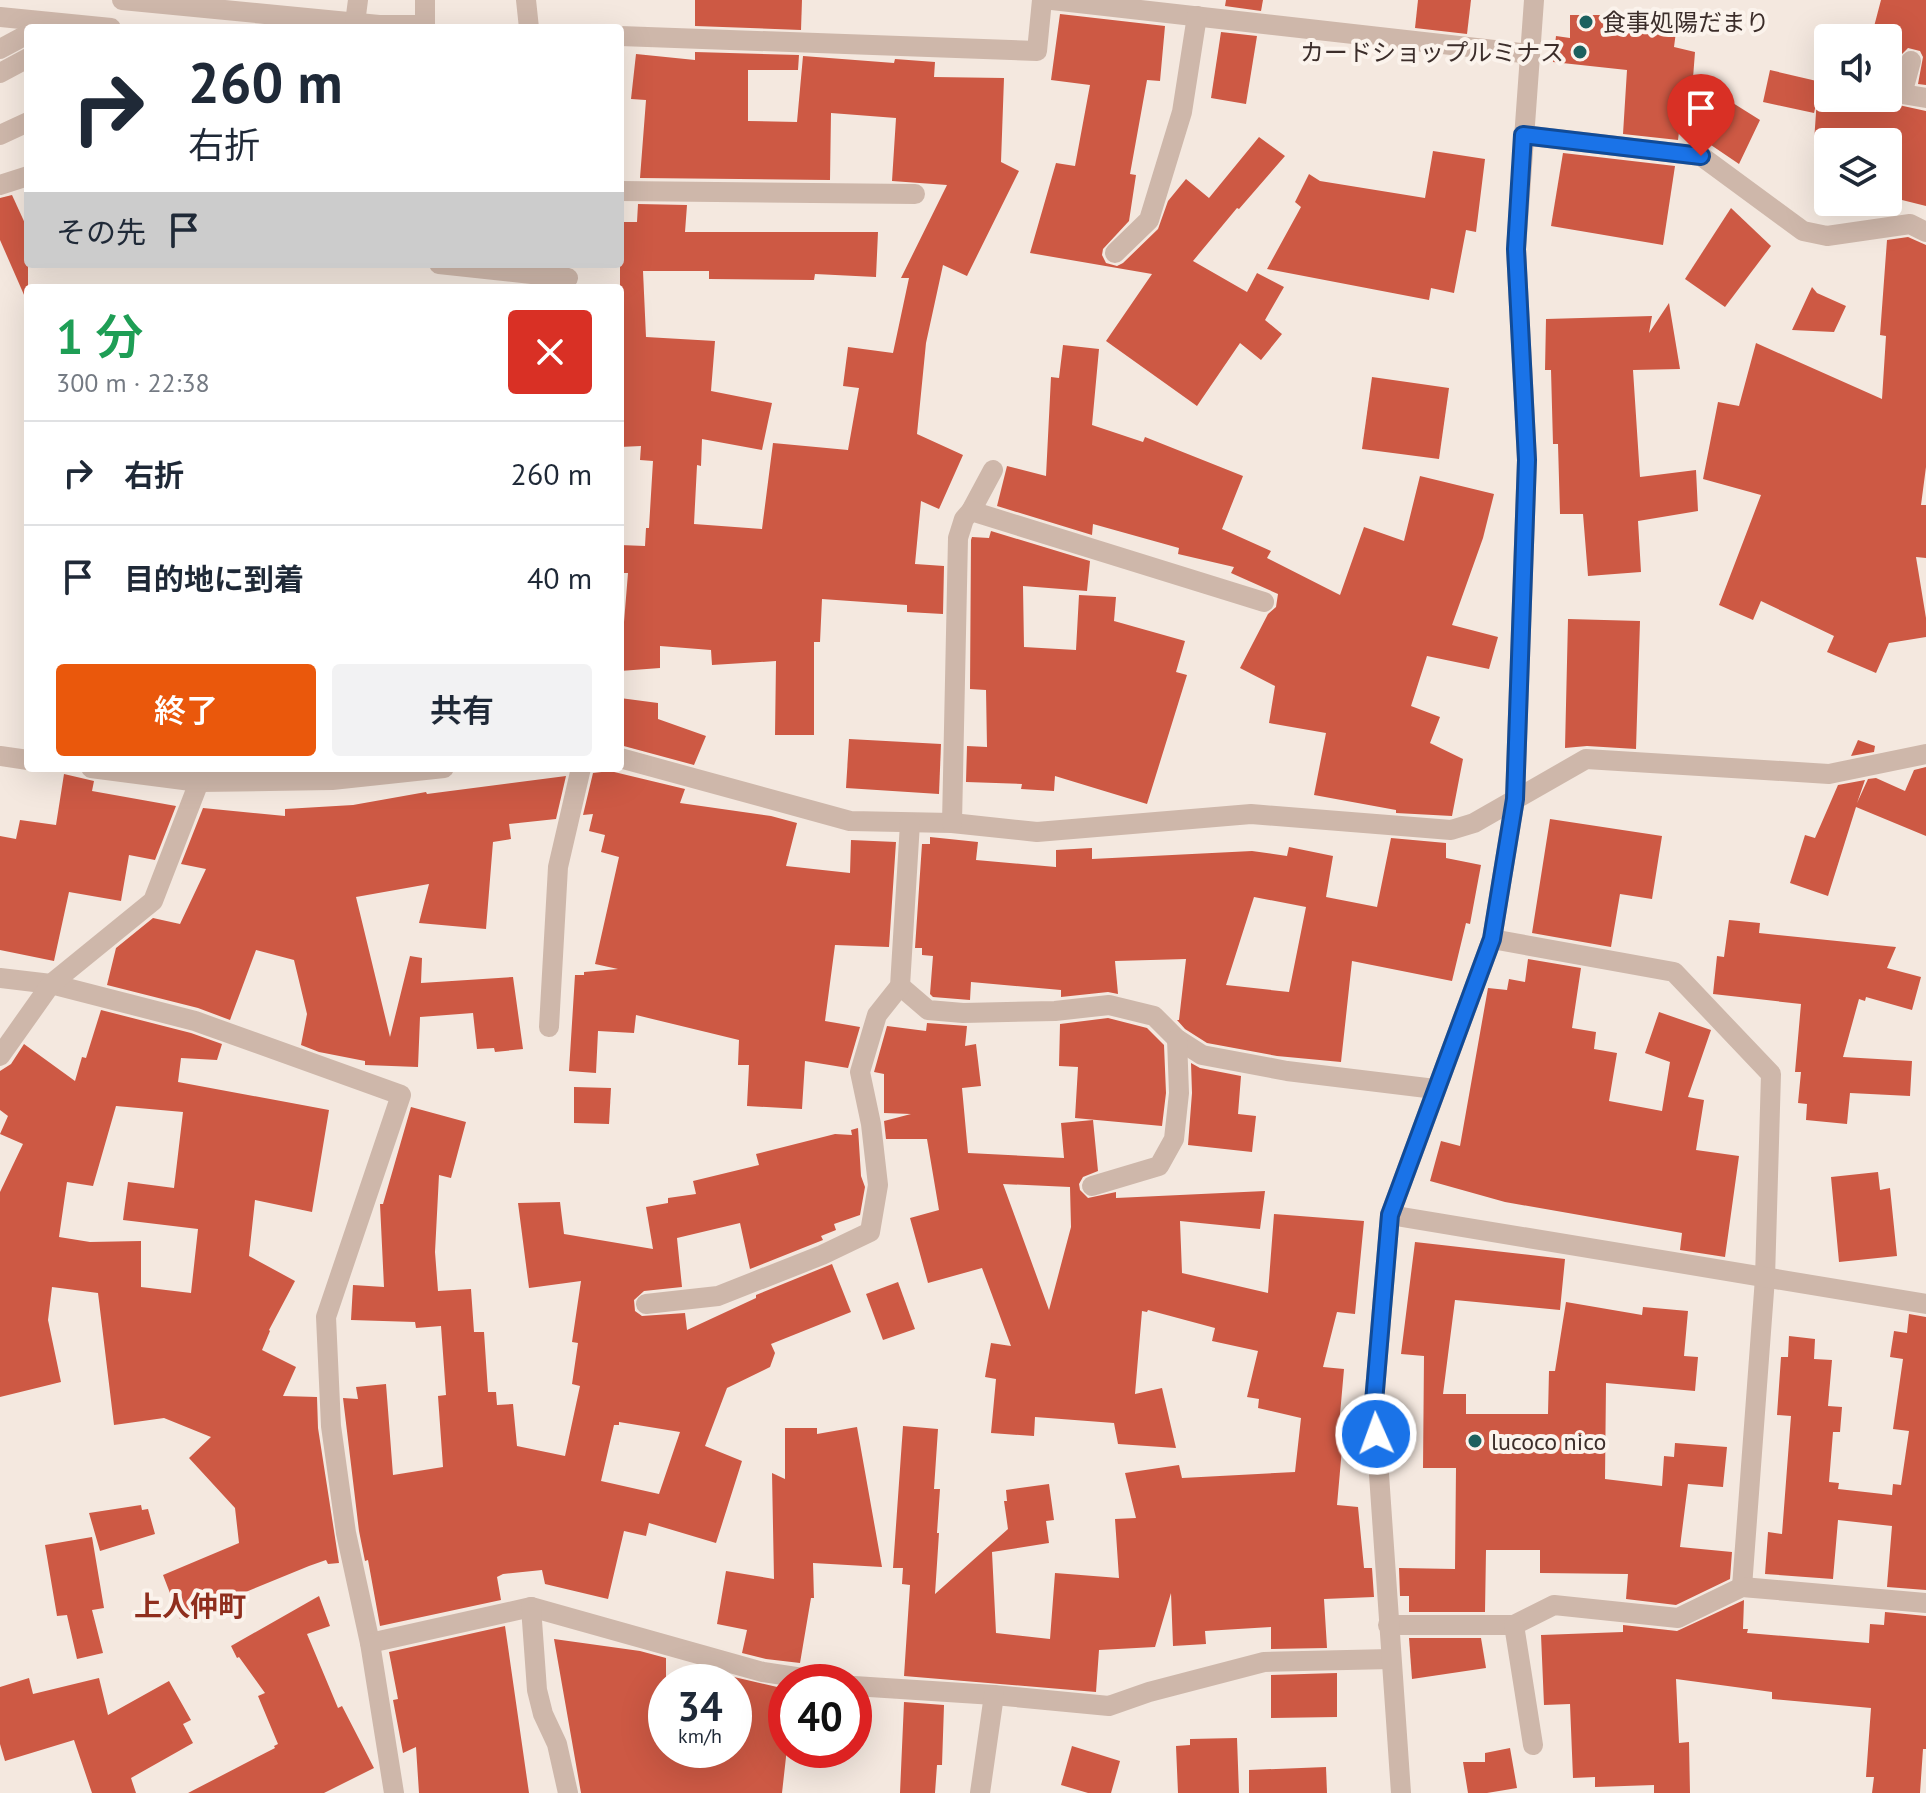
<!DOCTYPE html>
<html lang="ja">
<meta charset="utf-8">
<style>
:root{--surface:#fff;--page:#f2f2f3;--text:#1f2937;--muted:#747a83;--line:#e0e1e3;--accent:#ea580c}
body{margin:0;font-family:"PT Sans","Noto Sans JP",sans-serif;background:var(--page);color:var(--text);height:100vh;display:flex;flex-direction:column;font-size:30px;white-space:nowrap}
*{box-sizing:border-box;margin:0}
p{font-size:26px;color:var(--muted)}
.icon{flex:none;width:44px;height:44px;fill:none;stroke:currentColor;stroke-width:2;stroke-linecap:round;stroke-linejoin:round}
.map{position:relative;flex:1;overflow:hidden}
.sheet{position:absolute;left:24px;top:284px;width:600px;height:488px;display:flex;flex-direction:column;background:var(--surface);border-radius:8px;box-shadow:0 8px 32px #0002}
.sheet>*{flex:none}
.guide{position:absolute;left:24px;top:24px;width:600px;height:244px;border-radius:8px;box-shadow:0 8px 32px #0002;background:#fff;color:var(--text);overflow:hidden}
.tools{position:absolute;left:1814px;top:24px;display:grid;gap:16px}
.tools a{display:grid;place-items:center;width:88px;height:88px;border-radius:8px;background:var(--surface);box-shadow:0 8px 32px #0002;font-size:40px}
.speed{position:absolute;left:648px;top:1664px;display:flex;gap:16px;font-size:40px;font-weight:700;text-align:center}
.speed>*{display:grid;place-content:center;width:104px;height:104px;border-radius:50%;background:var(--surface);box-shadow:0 8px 32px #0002;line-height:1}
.speed small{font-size:20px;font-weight:400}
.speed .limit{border:12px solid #d22;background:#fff;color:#111}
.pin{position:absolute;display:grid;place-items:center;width:68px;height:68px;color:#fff;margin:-82px -34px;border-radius:50% 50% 50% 0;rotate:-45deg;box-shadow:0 0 8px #0007}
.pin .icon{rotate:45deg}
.me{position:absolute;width:88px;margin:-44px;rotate:358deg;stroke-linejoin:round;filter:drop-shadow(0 0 6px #0008)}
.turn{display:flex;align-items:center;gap:28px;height:168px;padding:0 32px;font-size:36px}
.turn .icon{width:104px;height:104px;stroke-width:2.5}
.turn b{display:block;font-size:56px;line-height:68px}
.then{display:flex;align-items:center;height:76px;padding:0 32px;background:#0003;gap:16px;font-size:30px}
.round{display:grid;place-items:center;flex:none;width:84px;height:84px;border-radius:8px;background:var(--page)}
.overview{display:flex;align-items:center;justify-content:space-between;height:136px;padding:0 32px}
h1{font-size:48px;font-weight:600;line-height:60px;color:#1e9e55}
.primary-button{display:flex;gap:16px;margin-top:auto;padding:16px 32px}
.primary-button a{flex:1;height:92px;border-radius:8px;background:var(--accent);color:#fff;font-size:32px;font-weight:600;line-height:92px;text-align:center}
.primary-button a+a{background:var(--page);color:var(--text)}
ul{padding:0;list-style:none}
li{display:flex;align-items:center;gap:24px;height:104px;padding:0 32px;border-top:2px solid var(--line)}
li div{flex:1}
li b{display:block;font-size:30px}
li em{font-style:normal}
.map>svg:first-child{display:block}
</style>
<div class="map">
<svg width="1926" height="1793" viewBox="0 0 1926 1793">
<rect width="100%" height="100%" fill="#f4e8df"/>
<g fill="#cd5944" fill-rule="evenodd">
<polygon points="695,0 802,0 801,30 695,26"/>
<polygon points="1226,0 1263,0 1261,11 1225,6"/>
<polygon points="1418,0 1471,0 1467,34 1415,28"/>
<polygon points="1881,0 1926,0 1926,85 1918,84 1923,57 1920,51 1908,48 1899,57 1889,91 1894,104 1926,111 1926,206 1890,197 1891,177 1888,176 1888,142 1814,142 1817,98 1888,98 1888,38 1871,38"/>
<polygon points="1060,14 1165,26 1160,81 1147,80 1130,174 1136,175 1129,221 1103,249 1102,255 1106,263 1117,266 1123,263 1158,229 1168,201 1186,179 1209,198 1259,137 1285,156 1239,209 1237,208 1193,261 1247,292 1257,273 1284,287 1265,320 1282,334 1261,360 1240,343 1197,406 1106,341 1152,274 1030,253 1056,163 1075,166 1090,85 1051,80"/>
<polygon points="1570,15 1635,15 1635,21 1677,24 1674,47 1695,52 1693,78 1760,120 1739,164 1680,124 1678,140 1623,134 1627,70 1553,62 1556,36 1570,38"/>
<polygon points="1221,32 1257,36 1246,104 1211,98"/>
<polygon points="695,52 799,55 798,70 748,70 748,121 797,122 803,56 894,63 895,59 935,62 934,77 1004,78 1001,162 1019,171 967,276 943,265 926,343 917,434 963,455 939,509 921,501 915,564 944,566 943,614 907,612 907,605 822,599 820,642 814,642 814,735 775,735 776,661 712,665 711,650 660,646 660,668 620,671 628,573 620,573 620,545 645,546 646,528 649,528 653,461 640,460 641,446 620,447 620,222 637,222 638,204 687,205 685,232 878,232 876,277 815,274 814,280 709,279 709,271 643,271 646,337 715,341 711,391 772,403 762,450 702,439 701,466 697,465 694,524 762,529 773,443 848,450 859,388 843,386 848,347 893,353 909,278 901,278 947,185 892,181 896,118 831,113 830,180 640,178 646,100 631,99 636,54 695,60"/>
<polygon points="1770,70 1821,82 1814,113 1763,102"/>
<polygon points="1433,151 1485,159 1476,232 1466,230 1454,293 1431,288 1429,300 1267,269 1301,207 1295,202 1309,174 1320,181 1425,198"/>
<polygon points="1563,153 1675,166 1663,245 1551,226"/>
<polygon points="12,195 28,230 28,304 0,240 0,198"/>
<polygon points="1731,208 1771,246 1725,307 1685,279"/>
<polygon points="1908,237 1926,245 1926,467 1921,505 1926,505 1926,558 1916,557 1926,618 1926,637 1889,643 1876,673 1827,652 1834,636 1761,601 1753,620 1719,605 1761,495 1703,479 1718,402 1739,406 1756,343 1882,399 1886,336 1880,335 1887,240"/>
<polygon points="1812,287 1817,293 1846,306 1834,332 1792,330"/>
<polygon points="1669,303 1680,369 1633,370 1640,477 1696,470 1698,511 1638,521 1641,572 1588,576 1583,514 1560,514 1558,444 1553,444 1551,370 1545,370 1546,319 1652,316 1649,333"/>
<polygon points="1063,345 1099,349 1092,425 1143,442 1145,437 1243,476 1222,529 1271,551 1267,558 1340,595 1364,527 1404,541 1420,476 1494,494 1483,538 1452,625 1498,637 1489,669 1427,656 1411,706 1440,717 1430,743 1463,759 1452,816 1396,813 1396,810 1314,795 1326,733 1269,723 1275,686 1240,668 1268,614 1276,607 1278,594 1231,573 1234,567 1178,554 1179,548 1093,524 1092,535 997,506 1007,466 1046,476 1051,377 1059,378"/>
<polygon points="1372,377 1449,388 1439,459 1362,449"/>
<polygon points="991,531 1090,561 1087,591 1023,586 1024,647 1076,650 1079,595 1116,597 1114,621 1185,641 1176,672 1187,675 1147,804 1055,776 1054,791 1021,789 1022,784 966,782 967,746 987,747 986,690 970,689 971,540 972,537 989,538"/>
<polygon points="1568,619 1640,621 1636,749 1587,746 1565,748"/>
<polygon points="620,698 658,703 658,719 706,736 694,765 620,745"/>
<polygon points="849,739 941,744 939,794 846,788"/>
<polygon points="1858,740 1875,746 1874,752 1851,756"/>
<polygon points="1926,767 1926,836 1856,807 1828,896 1790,883 1805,835 1815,838 1838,785 1865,780 1857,803 1868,779 1876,778 1905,791 1914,770"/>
<polygon points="610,771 685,789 680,803 771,816 797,823 786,866 850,873 851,840 896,842 889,947 835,945 825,1021 860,1027 848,1068 805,1061 802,1109 747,1106 749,1065 738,1065 739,1040 636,1015 634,1033 598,1031 596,1073 569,1071 575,975 584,975 584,972 618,969 595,964 619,857 601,852 605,835 589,831 593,814 583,815 593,773"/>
<polygon points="64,774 94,781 92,791 176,806 155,860 129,855 121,901 69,892 54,961 0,950 0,836 16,839 20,820 56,825"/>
<polygon points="566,776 556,819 509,824 511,839 493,842 486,929 419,923 429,884 356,897 390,1037 410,956 422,958 421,983 513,977 523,1049 495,1052 494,1048 477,1049 473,1013 420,1017 418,1067 365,1065 365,1061 319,1052 301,1045 307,1014 294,960 256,950 230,1020 198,1008 107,985 116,948 153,918 180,924 206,869 181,864 203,808 285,816 285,809 353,805 426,792 427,794"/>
<polygon points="1550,819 1662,836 1652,899 1620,894 1611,947 1532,933"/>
<path d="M930,837L978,842L976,860L1056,867V850L1092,848V859L1252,851L1287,856L1289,847L1333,856L1326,897L1377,907L1391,838L1446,843V858L1481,865L1470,924L1466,923L1452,981L1352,961L1341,1062L1277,1056L1207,1043L1185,1029L1177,1020H1179L1186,959L1115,961L1118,994L1108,992L1061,997V990L971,982L970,1000L933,997L930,994L933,956L922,955V948H915L922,844H930ZM1254,897L1306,907L1289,992L1226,985Z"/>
<polygon points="1729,920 1760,923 1759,933 1896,947 1887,968 1921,977 1912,1010 1866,997 1865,1001 1859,999 1843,1057 1912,1061 1910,1096 1850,1093 1847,1124 1806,1120 1807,1104 1798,1103 1801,1072 1795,1072 1801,1004 1713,994 1717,956 1724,957"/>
<polygon points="1528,959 1581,968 1572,1028 1596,1032 1594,1049 1617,1053 1609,1101 1662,1111 1670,1062 1645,1053 1659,1012 1711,1030 1688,1097 1704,1100 1696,1150 1739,1156 1725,1257 1680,1250 1682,1233 1505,1202 1430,1181 1441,1141 1460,1146 1488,988 1507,990 1509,979 1525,982"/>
<path d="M101,1010L191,1033L222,1044L217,1060L181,1058L178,1082L329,1110L312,1212L255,1200L249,1256L295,1281L269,1330L270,1331L262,1350L296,1367L283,1396L317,1397L318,1428L339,1563L328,1564L326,1560L309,1566L180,1619L163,1575L239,1543L235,1508L189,1458L211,1437L164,1418L114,1425L98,1293L52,1287L48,1320L61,1382L0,1397V1192L23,1144L0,1134L8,1116L0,1110V1071L11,1064L24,1044L75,1081L82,1057L86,1058ZM116,1106L183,1112L174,1188L128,1182L123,1220L198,1229L191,1293L141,1287V1241L90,1242L59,1237L67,1182L93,1186Z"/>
<polygon points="1108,1018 1147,1028 1164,1045 1166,1093 1162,1126 1075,1118 1078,1067 1059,1066 1060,1024"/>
<path d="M927,1023L967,1026L965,1046L976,1044L981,1086L962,1088L968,1153L1064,1158L1061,1123L1093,1120L1098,1171L1083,1177L1079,1184L1080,1190L1088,1198L1116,1192V1198L1265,1191L1260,1229L1180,1221L1182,1273L1268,1293L1274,1214L1364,1221L1355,1314L1337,1312L1323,1367L1344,1369L1339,1426H1344L1337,1505L1358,1507L1364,1568H1372L1374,1597L1324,1599L1327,1648L1271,1649V1627L1205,1631L1206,1644L1173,1646L1171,1593L1155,1647L1099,1650L1096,1692L904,1676L910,1585L902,1584L903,1568H893L903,1426L938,1429L934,1489H940L937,1533H939L935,1594L1008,1529L1004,1501H1007L1006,1490L1049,1484L1054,1520L1046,1521L1049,1543L992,1552L996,1633L1050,1639L1055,1573L1119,1578L1115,1519L1136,1518L1125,1473L1179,1465L1182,1478L1295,1472L1301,1418L1258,1408L1259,1399L1247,1397L1258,1351L1212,1341L1215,1328L1148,1310L1147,1312L1142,1311L1135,1394L1162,1388L1176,1448L1118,1444L1114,1423L1035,1417L1034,1436L991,1433L996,1379L985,1377L991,1343L1011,1346L982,1268L928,1283L910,1218L939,1210L927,1139H886L884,1121L911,1114L884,1113V1074L874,1072L887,1026L926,1031ZM1003,1184L1070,1187L1071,1227L1049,1310Z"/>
<polygon points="1191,1063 1200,1068 1241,1076 1238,1114 1256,1116 1252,1152 1188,1145 1192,1093"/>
<polygon points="574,1087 611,1088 609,1124 574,1123"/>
<path d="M411,1107L466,1122L451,1178L439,1175L435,1252L438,1291L471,1289L474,1332H484L488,1392H496L497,1405L513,1404L517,1446L565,1456L580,1386L572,1384L578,1343L572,1342L581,1281L529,1288L518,1203L560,1202L564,1234L653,1249L646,1207L668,1203V1198L696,1194L693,1181L759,1165L756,1154L835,1134L852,1135L851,1130L858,1128L861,1176L865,1187L860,1215L834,1224L836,1230L821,1236L823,1240L750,1269L740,1223L677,1238L682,1287L644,1291L634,1300L635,1311L642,1316L685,1313L687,1330L756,1298V1295L832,1264L851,1312L771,1344L775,1353L770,1367L727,1388L705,1446L742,1461L716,1543L649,1523L646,1536L624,1531L608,1599L545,1584L542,1570L503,1574L497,1577L501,1600L380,1626L368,1560L365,1561L359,1531L343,1398L358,1399L356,1387L386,1384L393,1475L443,1467L438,1396L446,1395L441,1326L416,1328L415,1322L351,1320L353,1285L384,1287L380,1204H383ZM619,1422L680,1432L659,1494L601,1481L614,1425H619Z"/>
<polygon points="1878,1172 1880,1190 1890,1188 1897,1256 1839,1262 1831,1177"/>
<polygon points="1415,1242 1565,1259 1560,1310 1455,1300 1443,1394 1466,1394 1466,1414 1548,1414 1549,1371 1555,1371 1566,1302 1642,1315 1643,1307 1688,1311 1684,1356 1698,1357 1695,1391 1606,1383 1605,1479 1662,1486 1664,1456 1674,1457 1675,1443 1727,1447 1723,1487 1688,1484 1680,1547 1732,1552 1730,1579 1676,1605 1626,1599 1628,1574 1540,1573 1540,1550 1486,1550 1485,1612 1409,1612 1409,1596 1400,1596 1399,1568 1455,1569 1456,1468 1423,1468 1424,1356 1401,1354"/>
<polygon points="898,1282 915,1329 883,1340 866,1294"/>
<polygon points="1909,1314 1926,1317 1926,1590 1887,1587 1892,1526 1838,1520 1833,1579 1765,1574 1768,1532 1782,1534 1791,1416 1777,1415 1781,1357 1788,1357 1789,1336 1815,1339 1814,1359 1832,1360 1828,1406 1842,1407 1840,1432 1833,1432 1829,1482 1839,1483 1838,1489 1892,1495 1893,1484 1901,1485 1909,1431 1893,1429 1903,1359 1890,1357 1894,1331 1907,1333"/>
<polygon points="857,1427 882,1567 813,1563 814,1598 811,1598 800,1663 766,1659 742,1653 747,1630 717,1624 726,1571 774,1579 772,1473 785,1479 785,1428 817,1428 817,1434"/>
<polygon points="141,1505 142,1510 148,1509 155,1534 100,1551 89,1513"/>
<polygon points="92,1537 104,1608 92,1610 103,1653 77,1659 67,1615 57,1616 45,1545"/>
<polygon points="319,1596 330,1626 307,1634 338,1708 342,1706 374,1768 324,1793 188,1793 275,1748 274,1746 278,1744 258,1696 265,1693 239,1657 237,1658 231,1646"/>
<polygon points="1744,1600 1743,1629 1748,1629 1747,1633 1869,1643 1870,1624 1884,1625 1885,1612 1926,1616 1926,1749 1923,1749 1920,1793 1872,1793 1874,1777 1866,1777 1871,1708 1772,1699 1772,1692 1676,1679 1679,1743 1689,1742 1690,1793 1654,1793 1654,1785 1595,1787 1595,1777 1573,1778 1570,1704 1544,1705 1541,1635 1623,1632 1623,1625 1677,1631"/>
<polygon points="505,1626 529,1793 419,1793 416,1747 403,1753 393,1700 398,1699 389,1652"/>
<polygon points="1409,1638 1481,1638 1486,1668 1412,1679"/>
<polygon points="554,1639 640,1651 666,1658 666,1750 734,1750 734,1677 786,1689 786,1757 782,1793 581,1793"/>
<polygon points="1337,1673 1337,1717 1271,1718 1271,1675"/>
<polygon points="29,1678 33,1694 99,1678 108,1715 169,1681 191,1720 183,1724 193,1743 131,1778 136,1793 92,1793 74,1740 5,1761 0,1744 0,1687"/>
<polygon points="904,1702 944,1705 942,1765 937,1765 935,1793 900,1793"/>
<polygon points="1237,1738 1239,1793 1178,1793 1176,1746 1190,1745 1190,1739"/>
<polygon points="1072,1746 1120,1761 1111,1793 1088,1793 1061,1785"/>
<polygon points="1510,1748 1517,1788 1487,1793 1468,1793 1463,1762 1485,1762 1485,1753"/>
<polygon points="1326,1767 1327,1793 1249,1793 1249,1770"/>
</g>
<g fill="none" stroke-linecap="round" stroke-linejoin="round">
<g stroke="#ceb7aa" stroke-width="20">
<polyline points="122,0 379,25 425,25"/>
<polyline points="425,0 425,28"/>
<polyline points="526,0 529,28"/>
<polyline points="1052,0 1530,54"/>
<polyline points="0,17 111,28"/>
<polyline points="355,23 358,0"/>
<polyline points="620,36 1037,51 1042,0"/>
<polyline points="0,49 28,34"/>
<polyline points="1911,61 1902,94 1926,98"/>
<polyline points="0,73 28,58"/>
<polyline points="0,135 28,122"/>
<polyline points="1523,135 1701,156 1803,231 1827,236 1910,224 1926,232"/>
<polyline points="0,185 28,176"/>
<polyline points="620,191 915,194"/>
<polyline points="1115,253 1149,220 1182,112 1197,16"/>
<polyline points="439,264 568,278"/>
<polyline points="971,511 993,470"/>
<polyline points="0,756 28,760"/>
<polyline points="620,758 850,821 952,823 1037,832 1251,814 1451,830 1474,823 1586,759 1829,774 1926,754"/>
<polyline points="91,768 199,782 332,780 444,768"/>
<polyline points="952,823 958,538 964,519 971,511 1264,602"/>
<polyline points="1492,939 1674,972 1771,1074 1765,1278 1742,1587"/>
<polyline points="0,978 51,984 195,1021 401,1095 326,1317 331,1426 346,1533 370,1643 531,1607 763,1672 829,1682"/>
<polyline points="900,986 928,1010 963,1013 1055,1011 1109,1005 1154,1016 1177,1039 1202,1055 1287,1071 1435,1089"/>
<polyline points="549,1027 558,867 581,768"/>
<polyline points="0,1056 51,984 153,901 199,782"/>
<polyline points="1092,1186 1159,1166 1174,1139 1179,1093 1177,1039"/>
<polyline points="1390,1215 1926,1304"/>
<polyline points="646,1304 718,1296 822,1255 870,1232 878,1185 871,1124 860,1072 877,1015 900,986 910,823"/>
<polyline points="531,1607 537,1690 543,1714 557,1744 568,1793"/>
<polyline points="1388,1625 1514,1625 1554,1605 1678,1618 1742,1587 1926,1603"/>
<polyline points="1514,1625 1533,1745"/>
<polyline points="370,1643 394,1793"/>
<polyline points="854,1686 994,1695 1109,1706 1149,1692 1264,1662 1391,1659"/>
<polyline points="980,1793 994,1695"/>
<polyline points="1401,1793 1374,1402 1390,1215 1492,939 1515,799 1527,460 1516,249 1534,0"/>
</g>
</g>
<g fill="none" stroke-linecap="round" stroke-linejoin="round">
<g stroke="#114b97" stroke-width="20">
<polyline id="route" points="1376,1434 1374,1402 1390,1215 1492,939 1515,799 1527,460 1516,249 1523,135 1701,156"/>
</g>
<use href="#route" stroke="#1a73e8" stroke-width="14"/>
</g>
<g fill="#1c605e" stroke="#fbf3ec" stroke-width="3">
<circle cx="1586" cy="22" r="8"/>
<circle cx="1580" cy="52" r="8"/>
<circle cx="1475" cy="1441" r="8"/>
</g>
<g text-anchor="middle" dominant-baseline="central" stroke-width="8" stroke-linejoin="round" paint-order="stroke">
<g font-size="24" fill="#3b2d2a" stroke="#fbf3ec" text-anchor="start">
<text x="1602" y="22">食事処陽だまり</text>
<text x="1564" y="52" text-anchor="end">カードショップルミナス</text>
<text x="1491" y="1441">lucoco nico</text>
</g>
<g font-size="28" font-weight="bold" fill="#8f2e1d" stroke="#fbf3ec">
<text x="190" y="1605">上人仲町</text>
</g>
</g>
</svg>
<div class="tools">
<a><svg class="icon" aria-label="sound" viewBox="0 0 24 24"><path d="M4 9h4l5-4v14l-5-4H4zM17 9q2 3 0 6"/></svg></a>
<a><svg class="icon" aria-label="layers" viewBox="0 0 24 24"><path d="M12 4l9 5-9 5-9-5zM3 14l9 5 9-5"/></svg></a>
</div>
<div class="speed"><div>34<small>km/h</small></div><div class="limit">40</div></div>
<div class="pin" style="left:1701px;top:156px;background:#d93025"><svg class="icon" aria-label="arrive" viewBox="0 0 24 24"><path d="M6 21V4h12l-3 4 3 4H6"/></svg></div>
<svg class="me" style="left:1376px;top:1434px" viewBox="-20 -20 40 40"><circle r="17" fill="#1a73e8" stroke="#fff" stroke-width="3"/><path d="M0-11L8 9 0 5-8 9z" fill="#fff"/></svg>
<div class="guide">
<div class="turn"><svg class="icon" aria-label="right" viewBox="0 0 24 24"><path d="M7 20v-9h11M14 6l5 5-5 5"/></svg><div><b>260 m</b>右折</div></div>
<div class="then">その先<svg class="icon" aria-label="arrive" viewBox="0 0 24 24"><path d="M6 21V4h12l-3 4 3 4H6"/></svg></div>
</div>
<section class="sheet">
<div class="overview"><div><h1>1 分</h1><p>300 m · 22:38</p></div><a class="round" style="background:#d93025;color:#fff"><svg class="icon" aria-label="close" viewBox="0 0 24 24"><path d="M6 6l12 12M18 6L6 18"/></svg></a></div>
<ul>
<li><svg class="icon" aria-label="right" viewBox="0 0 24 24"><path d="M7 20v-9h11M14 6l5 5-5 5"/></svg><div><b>右折</b></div><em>260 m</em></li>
<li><svg class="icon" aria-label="arrive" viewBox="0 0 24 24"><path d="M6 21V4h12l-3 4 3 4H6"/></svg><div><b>目的地に到着</b></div><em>40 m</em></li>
</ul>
<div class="primary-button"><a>終了</a><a>共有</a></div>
</section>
</div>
